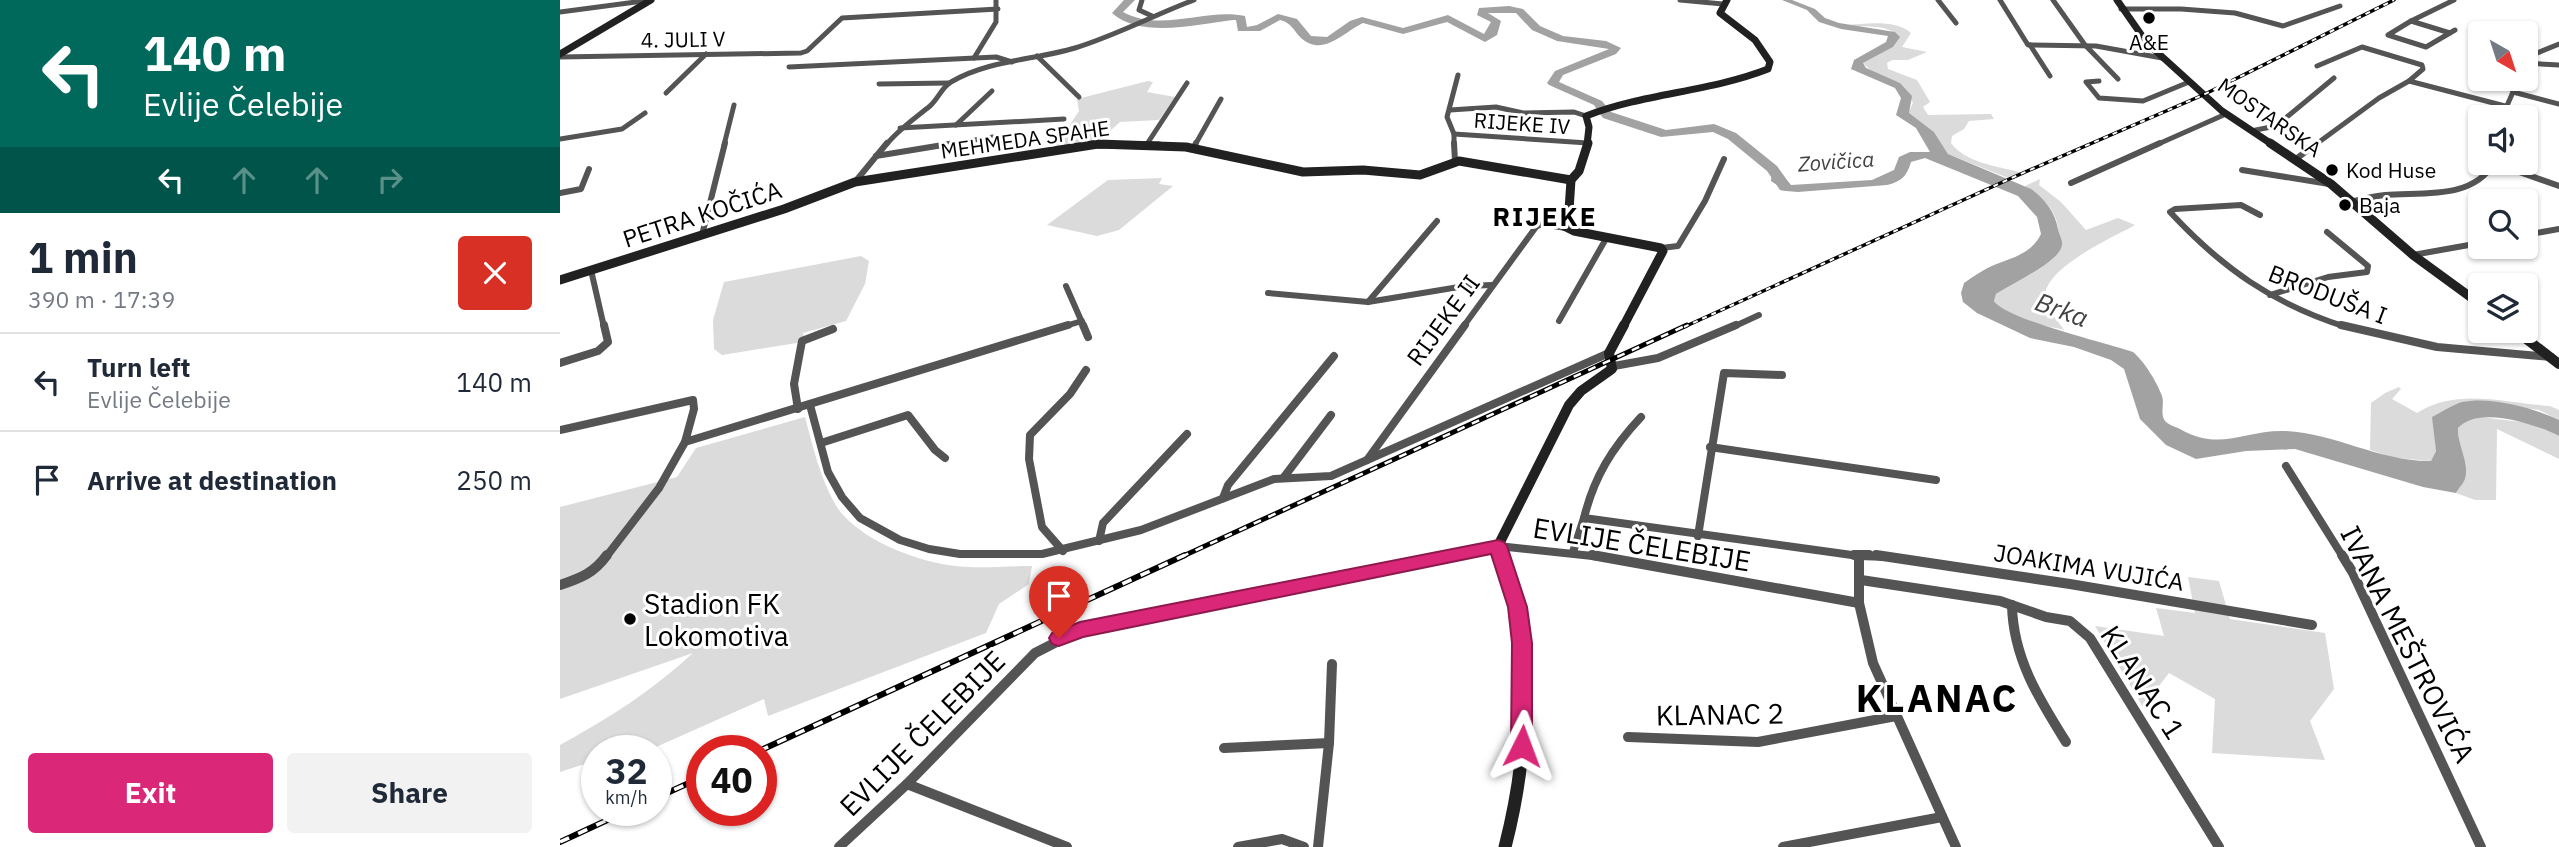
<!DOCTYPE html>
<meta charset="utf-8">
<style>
:root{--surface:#fff;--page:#f2f2f3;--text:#1f2937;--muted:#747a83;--line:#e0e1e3;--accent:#db2777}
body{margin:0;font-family:"IBM Plex Sans",sans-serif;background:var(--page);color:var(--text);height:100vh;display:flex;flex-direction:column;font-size:26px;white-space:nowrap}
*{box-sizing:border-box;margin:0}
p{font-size:23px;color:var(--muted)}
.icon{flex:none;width:38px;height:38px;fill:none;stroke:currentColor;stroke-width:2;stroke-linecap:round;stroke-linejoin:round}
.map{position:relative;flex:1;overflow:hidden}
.panel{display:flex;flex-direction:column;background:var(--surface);width:560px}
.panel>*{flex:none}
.hud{background:#00695c;color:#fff;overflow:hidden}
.needle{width:46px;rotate:141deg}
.fabs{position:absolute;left:1908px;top:21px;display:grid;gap:14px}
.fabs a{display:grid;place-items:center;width:70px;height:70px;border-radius:7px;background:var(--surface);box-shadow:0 2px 5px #0004;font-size:35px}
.speed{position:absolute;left:21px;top:735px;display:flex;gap:14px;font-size:35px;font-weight:700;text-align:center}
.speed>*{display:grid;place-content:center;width:91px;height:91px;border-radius:50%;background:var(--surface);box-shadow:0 2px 5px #0004;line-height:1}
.speed small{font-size:18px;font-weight:400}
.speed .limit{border:10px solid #d22;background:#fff;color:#111}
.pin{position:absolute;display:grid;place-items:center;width:60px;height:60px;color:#fff;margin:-72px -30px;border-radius:50% 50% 50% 0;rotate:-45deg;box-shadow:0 0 7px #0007}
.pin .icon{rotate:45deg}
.me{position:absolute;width:77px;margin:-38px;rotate:3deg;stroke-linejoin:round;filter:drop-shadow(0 0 5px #0008)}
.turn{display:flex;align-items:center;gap:24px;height:147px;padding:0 28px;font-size:32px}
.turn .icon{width:91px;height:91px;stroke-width:2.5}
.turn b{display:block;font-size:49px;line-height:60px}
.lanes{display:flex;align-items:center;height:66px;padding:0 28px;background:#0003;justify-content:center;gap:35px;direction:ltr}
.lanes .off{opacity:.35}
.round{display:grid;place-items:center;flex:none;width:74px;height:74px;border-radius:7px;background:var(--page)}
.overview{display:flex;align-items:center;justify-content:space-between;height:119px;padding:0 28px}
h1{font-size:42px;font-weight:700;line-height:52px}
.action{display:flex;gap:14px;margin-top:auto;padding:14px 28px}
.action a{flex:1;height:80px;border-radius:7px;background:var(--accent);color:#fff;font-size:28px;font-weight:700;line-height:80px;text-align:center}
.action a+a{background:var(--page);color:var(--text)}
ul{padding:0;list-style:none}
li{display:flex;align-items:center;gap:21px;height:98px;padding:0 28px;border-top:2px solid var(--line)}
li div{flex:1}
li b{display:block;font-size:26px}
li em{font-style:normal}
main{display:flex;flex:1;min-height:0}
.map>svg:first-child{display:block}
</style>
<main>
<section class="panel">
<div class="hud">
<div class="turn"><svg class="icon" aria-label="left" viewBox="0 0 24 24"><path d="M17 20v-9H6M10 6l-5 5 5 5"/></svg><div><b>140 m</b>Evlije Čelebije</div></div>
<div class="lanes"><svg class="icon" aria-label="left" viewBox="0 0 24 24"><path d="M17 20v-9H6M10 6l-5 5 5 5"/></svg><svg class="icon off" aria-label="ahead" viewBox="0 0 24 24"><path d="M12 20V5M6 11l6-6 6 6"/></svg><svg class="icon off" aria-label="ahead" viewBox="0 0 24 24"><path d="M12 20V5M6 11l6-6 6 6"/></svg><svg class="icon off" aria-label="right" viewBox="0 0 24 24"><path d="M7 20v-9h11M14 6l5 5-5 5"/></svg></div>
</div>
<div class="overview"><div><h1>1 min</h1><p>390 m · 17:39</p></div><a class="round" style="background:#d93025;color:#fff"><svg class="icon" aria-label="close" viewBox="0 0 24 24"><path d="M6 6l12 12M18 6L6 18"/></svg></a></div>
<ul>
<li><svg class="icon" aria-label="left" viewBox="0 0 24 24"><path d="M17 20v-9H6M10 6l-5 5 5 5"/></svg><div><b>Turn left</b><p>Evlije Čelebije</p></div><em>140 m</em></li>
<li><svg class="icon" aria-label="arrive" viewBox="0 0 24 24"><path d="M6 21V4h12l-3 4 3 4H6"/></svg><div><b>Arrive at destination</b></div><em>250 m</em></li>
</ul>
<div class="action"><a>Exit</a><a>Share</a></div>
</section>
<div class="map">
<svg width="1999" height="847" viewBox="0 0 1999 847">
<rect width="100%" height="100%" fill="#fff"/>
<g fill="#dbdbdb">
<path d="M1286,25C1305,24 1336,19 1351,33L1342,47L1367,52L1348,60H1332L1327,63L1328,69L1357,80L1370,102L1363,107L1368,115L1431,114L1434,119L1409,121L1404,129L1392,136L1391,143C1407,165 1442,166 1466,174L1453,180L1388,154L1374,132L1348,113L1353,103L1340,83L1312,72L1303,63L1333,47L1339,37C1328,23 1303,28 1286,25Z"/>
<polygon points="588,81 593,82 587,92 615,97 599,120 560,122 540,140 494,148 519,111 517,99"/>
<polygon points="602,178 599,184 613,186 559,230 552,232 537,236 487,225 548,180"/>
<path d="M1480,179L1479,185L1501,202L1526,230L1558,218L1575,225C1554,237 1475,271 1486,303C1489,312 1499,322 1504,330C1483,325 1447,321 1434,301L1436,294C1451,284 1504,261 1502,242C1502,237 1498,232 1498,227C1495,208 1480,196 1465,186Z"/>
<polygon points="301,256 309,261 305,284 286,321 243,333 244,337 237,343 162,355 154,349 153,320 164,282"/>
<path d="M1839,387L1841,389L1832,399L1857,413C1897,387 1946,403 1990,406L1999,410V420L1979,410L1919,401L1875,438L1876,451L1871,461L1835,458L1810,450L1811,403L1825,393Z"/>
<path d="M245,417C253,447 260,477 275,504C297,541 366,566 408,567C429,568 451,566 472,566L469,584L439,604L426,633L208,716L204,699L87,751H37V760L0,772V745C48,719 93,690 133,653L0,699V507L117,477L136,448Z"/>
<path d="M1920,417L1970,423L1999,436V459L1937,429L1936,500H1915L1896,493C1898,489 1904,483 1905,479C1910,463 1897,444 1898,428L1902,423Z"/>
<polygon points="1628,577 1659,581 1670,619 1765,633 1774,689 1750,721 1765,760 1652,753 1655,699 1609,673 1583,707 1535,626 1604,636 1596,608 1635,613"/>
</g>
<path fill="#a2a2a2" d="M1222,0H1232L1255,9L1265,18L1279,23L1335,32L1340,37L1333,47L1303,63L1306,68L1340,83L1352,96L1349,113L1374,132L1388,154L1471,189C1485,199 1495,212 1498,229C1499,234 1503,240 1502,245C1500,262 1451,284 1436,294L1434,301C1445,319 1546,343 1573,352C1584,361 1597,382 1602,396C1605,404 1599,415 1606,422C1609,425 1616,427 1620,429C1659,452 1685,430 1724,431C1775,433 1820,462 1871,461L1876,451L1872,417C1882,412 1892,405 1902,402C1931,396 1974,408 1999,420V436C1975,424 1919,405 1898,428C1897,444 1910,463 1905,479C1904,483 1898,489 1896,493L1863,487L1735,449L1686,451L1636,459L1606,445L1580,419L1564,369L1551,360L1514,347L1470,338L1417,313L1403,302L1401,293L1404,283C1414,276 1424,269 1434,265C1454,257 1471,254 1481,234L1477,217L1458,196L1365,158L1351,162C1347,176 1341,182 1327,185L1238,192L1226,191L1211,181L1212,169L1219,172L1231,185L1312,180L1334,170L1339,157L1350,152H1370L1356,128L1336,115L1341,98L1335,88L1291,69L1294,60L1326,42L1328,36L1281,29L1259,22L1247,10Z"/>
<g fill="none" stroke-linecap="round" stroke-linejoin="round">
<path fill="#a2a2a2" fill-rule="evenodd" d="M564,0H575L563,12C601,33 645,8 685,16L687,27L697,25L718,14L737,19L751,36L767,37L790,21L802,17L843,28L888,15L924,34L931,22L917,15L919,8L949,6L963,9L980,26L1003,36L1046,41L1061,48L1056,54L1003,75L999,82L1042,101L1051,112L1106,130L1154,124L1176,133L1217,166L1232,187L1225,191L1220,190L1207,171L1168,139L1153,132L1101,137L1043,118L1034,105L989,85L987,83L995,71L1049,49L997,41L972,30L956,13H928L941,21L937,35L925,42L887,22L843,34L803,23C785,31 763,58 741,38C733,30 732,23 720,20L700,31H678L676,20H673C638,24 581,39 552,13Z"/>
<g stroke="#545454" stroke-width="5">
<polyline points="582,0 579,10 592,16"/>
<polyline points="1120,0 1163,4"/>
<polyline points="1378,0 1396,23"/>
<polyline points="1440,0 1468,45 1536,46 1602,58"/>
<polyline points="1493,0 1525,45 1558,79"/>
<polyline points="1561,9 1621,9 1675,13 1723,26 1780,6"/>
<polyline points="0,12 91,0"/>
<polyline points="1851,21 1828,35 1866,47 1895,30"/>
<polyline points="1890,33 1851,21 1894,0"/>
<polyline points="1470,45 1490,76"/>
<polyline points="477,56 519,97"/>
<polyline points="0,57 241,53 247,51 282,18 438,9"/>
<polyline points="414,58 436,22 436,0"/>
<polyline points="1965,58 1999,44"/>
<polyline points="1965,63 1999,65"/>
<polyline points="1757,66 1802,47 1862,65 1863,69 1849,81"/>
<polyline points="229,67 436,57 452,62"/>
<polyline points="1539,81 1526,82 1539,98 1583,101 1629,82"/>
<polyline points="319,84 389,83"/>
<polyline points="1953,92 1999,104"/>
<polyline points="106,93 146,54"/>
<polyline points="890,110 936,107 963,113 1014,112 1026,116"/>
<polyline points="1942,117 1953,92 1951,79"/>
<polyline points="396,125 432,91"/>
<polyline points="340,128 504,119"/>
<polyline points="1691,131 1716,126 1774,78"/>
<polyline points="894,134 1028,143"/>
<polyline points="0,139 62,129 85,113"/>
<polyline points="587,144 627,83"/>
<polyline points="164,145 174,105"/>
<path d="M326,145C339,129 354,119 370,106C378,99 382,87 391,82C428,60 475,60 515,48C557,35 594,15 634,0"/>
<polyline points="384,145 433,137"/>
<polyline points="635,145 661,99"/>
<polyline points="894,145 894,134 887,117 898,75"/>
<polyline points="1596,145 1666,114"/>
<polyline points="1755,145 1819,98 1849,81 1945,106"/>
</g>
<g stroke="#545454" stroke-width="6">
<polyline points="894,143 895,161"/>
<polyline points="633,149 636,143"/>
<polyline points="316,156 395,143"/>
<polyline points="1736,159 1757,143"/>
<polyline points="1934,163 1999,186"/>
<polyline points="1682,170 1769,184"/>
<polyline points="295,182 327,143"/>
<polyline points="1511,183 1600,143"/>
<polyline points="0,193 21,189 29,169"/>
<path d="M1793,201C1804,199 1814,196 1825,195C1863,192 1912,200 1934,163"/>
<path d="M1700,215L1681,205L1615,209L1610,212C1662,268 1713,304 1786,327"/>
<polyline points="142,235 165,143"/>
<polyline points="1965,235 1999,229"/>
<polyline points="1101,248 1118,246 1145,201 1164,159"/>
<polyline points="1853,255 1920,243"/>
<polyline points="31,270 44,327"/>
<polyline points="506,286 524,327"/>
<polyline points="708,293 808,302 905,286 932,285"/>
<polyline points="1710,295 1768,277 1807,272 1808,266 1767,232"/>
<polyline points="808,302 877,221"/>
<polyline points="999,321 1047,237"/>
<polyline points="502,327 522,321"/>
<polyline points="903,327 976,227 981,224 1006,228"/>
<polyline points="1173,327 1199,315"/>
</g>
<g stroke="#545454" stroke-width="8">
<polyline points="523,325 528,337"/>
<polyline points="1781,325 1877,347 1991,357"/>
<polyline points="0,363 38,351 48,342 44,325"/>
<polyline points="1054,366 1098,358 1176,325"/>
<polyline points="250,405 268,472 282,497 300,518 340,540 369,549 400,554 482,554 581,530 714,479 771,476 1049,353"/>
<polyline points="238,409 234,384 242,341 273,329"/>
<path d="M1081,417C1052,448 1034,477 1024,518L1299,556L1328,557"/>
<polyline points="0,430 133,400 134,409 125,442 508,325"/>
<polyline points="261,443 348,415 375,450 385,458"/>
<polyline points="1150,447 1376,480"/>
<polyline points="807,460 905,325"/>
<polyline points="1726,466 1783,557"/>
<polyline points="724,477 771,415"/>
<polyline points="663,498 668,485 774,356"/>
<polyline points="1138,536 1164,373 1222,375"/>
<polyline points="539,541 543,523 627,434"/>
<polyline points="503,551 482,527 469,459 470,435 510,394 526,370"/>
<polyline points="1013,552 1024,518"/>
<polyline points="46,557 99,488 125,442"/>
<polyline points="883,557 938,546 1042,557"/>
</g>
<g stroke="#545454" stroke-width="10">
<polyline points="1032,555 1299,603"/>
<polyline points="1294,555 1309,555"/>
<polyline points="1316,555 1510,584 1752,625"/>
<polyline points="1782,555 1793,573 1921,847"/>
<polyline points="1299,556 1299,603 1313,663 1396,847"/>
<polyline points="1301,580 1440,601 1486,617 1510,621 1530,638 1659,847"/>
<path d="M0,585C21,578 34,573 47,555"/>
<path d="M1452,605C1453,658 1479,699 1506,742"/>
<polyline points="1068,737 1198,742 1336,716"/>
<polyline points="664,748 769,743"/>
<polyline points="347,784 507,847"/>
<polyline points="279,847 347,784 475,653 520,630 891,555"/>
<polyline points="678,847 722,839 744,847"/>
<polyline points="758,847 769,743 772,664"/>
<polyline points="1223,847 1382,817"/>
</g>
<g stroke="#212121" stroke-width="7">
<polyline points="1557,0 1587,43 1662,111 1713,145"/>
<polyline points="0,54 91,0"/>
<polyline points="532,145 599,145"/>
<path d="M1027,145L1029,127L1026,116C1085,93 1149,92 1208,69L1210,62L1195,40L1160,13L1167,0"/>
</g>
<g stroke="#212121" stroke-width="9">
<polyline points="1028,143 1019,171 1011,180 1009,210 1004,226 1014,231 1101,248 1103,251 1063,327"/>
<polyline points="1710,143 1771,184 1853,255 1920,304"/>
<polyline points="0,280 224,209 295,182 538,144 626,147 743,172 803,170 860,175 899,161 1011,180"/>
</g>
<g stroke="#212121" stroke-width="10">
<polyline points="1956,331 1999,364"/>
<polyline points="942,557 938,546 1009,405 1021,391 1052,369 1049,353 1064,325"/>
</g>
<path stroke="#212121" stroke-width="13" d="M941,555C973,651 970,750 945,847"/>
<g stroke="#000" stroke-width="3.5">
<polyline id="rail-far2" points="1124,327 1456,176 1643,95 1834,0"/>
</g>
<g stroke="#000" stroke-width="5">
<polyline id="rail-far1" points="621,557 1127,325"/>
</g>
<g stroke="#000" stroke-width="6">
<g id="rail">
<polyline points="199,751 625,555"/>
<polyline points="96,798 142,777"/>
<polyline points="0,842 69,810"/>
</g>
</g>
<use href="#rail-far2" stroke="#fff" stroke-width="2" stroke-dasharray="5" stroke-linecap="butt"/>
<use href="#rail-far1" stroke="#fff" stroke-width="2.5" stroke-dasharray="8" stroke-linecap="butt"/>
<use href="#rail" stroke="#fff" stroke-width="3.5" stroke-dasharray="10" stroke-linecap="butt"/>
</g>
<polygon fill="#db2777" stroke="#8e194d" stroke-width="2" points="938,540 944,542 947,546 967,607 972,643 972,746 969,753 962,755 954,753 951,746 952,643 948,607 931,554 523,637 499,646 492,644 489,638 492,633 520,622"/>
<g fill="#000" stroke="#fff" stroke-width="2.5">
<circle cx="1589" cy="18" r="7"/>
<circle cx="1772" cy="170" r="7"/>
<circle cx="1785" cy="205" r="7"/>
<circle cx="70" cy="619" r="7"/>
</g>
<g text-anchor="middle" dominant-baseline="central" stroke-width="6" stroke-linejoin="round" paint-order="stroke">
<g font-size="21" fill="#000" stroke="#fff">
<text transform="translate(123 39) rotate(-1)">4. JULI V</text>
<text transform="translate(1710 117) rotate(35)">MOSTARSKA</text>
<text transform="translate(962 123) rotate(4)">RIJEKE IV</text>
<text transform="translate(465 139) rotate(-8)">MEHMEDA SPAHE</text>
</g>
<g font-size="21" fill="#000" stroke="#fff" text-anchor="start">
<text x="1589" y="42" text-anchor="middle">A&amp;E</text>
<text x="1786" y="170">Kod Huse</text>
<text x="1799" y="205">Baja</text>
</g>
<g font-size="21" font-style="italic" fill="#434343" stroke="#fff">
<text transform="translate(1276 161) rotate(-4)">Zovičica</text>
</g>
<g font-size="24" fill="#000" stroke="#fff">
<text transform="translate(142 214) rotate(-18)">PETRA KOČIĆA</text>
<text transform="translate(1768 294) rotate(21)">BRODUŠA I</text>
<text transform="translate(883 320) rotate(-54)">RIJEKE II</text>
<text transform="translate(1529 567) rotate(9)">JOAKIMA VUJIĆA</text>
</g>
<g font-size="26" font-weight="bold" letter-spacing="2" fill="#000" stroke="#fff">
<text x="985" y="216">RIJEKE</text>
</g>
<g font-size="26" font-style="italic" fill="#434343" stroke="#fff">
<text transform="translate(1502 309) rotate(20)">Brka</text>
</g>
<g font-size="28" fill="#000" stroke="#fff">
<text transform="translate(1082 544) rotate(9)">EVLIJE ČELEBIJE</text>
<text transform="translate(1848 644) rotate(63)">IVANA MEŠTROVIĆA</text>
<text transform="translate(1583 682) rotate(57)">KLANAC 1</text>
<text transform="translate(1160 714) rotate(-1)">KLANAC 2</text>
<text transform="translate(362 733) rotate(-45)">EVLIJE ČELEBIJE</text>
</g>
<g font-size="28" fill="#000" stroke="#fff" text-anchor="start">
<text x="84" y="603">Stadion FK<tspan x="84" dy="32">Lokomotiva</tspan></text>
</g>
<g font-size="38" font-weight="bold" letter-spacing="2" fill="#000" stroke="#fff">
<text x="1377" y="697">KLANAC</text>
</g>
</g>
</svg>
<div class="fabs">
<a><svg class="needle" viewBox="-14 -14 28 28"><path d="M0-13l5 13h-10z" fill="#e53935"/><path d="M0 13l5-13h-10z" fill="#747a83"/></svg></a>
<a><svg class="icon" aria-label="sound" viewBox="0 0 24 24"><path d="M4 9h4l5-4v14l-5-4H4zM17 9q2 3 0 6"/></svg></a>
<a><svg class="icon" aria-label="search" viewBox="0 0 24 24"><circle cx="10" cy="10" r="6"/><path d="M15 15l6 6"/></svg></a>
<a><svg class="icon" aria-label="layers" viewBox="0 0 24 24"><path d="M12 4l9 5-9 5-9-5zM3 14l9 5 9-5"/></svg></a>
</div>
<div class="speed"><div>32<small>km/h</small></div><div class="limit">40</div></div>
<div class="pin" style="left:499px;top:638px;background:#d93025"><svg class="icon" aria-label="arrive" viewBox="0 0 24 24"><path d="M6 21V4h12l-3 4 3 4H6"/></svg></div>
<svg class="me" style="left:962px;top:746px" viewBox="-20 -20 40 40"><path d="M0-17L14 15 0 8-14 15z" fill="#db2777" stroke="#fff" stroke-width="4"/></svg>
</div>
</main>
